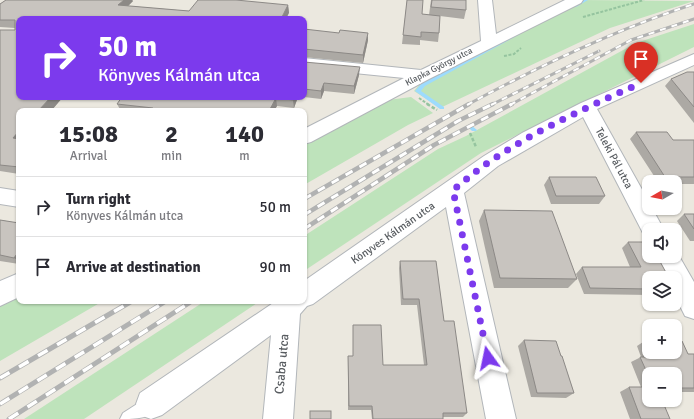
<!DOCTYPE html>
<meta charset="utf-8">
<style>
:root{--surface:#fff;--page:#f7f7f7;--text:#2b2b33;--muted:#7c7c81;--line:#e1e1e2}
body{margin:0;font-family:Signika,sans-serif;background:var(--page);color:var(--text);height:100vh;display:flex;flex-direction:column;font-size:15px;white-space:nowrap}
*{box-sizing:border-box;margin:0}
p{font-size:13px;color:var(--muted)}
.icon{flex:none;width:22px;height:22px;fill:none;stroke:currentColor;stroke-width:2;stroke-linecap:round;stroke-linejoin:round}
.map{position:relative;flex:1;overflow:hidden}
.side{position:absolute;left:16px;top:108px;width:291px;height:196px;display:flex;flex-direction:column;background:var(--surface);border-radius:8px;box-shadow:0 1px 3px #0004}
.side>*{flex:none}
.hud{position:absolute;left:16px;top:16px;width:291px;height:84px;border-radius:8px;box-shadow:0 1px 3px #0004;background:#7c3aed;color:#fff;overflow:hidden}
.needle{width:26px;rotate:261deg}
.buttons{position:absolute;left:642px;top:175px;display:grid;gap:8px}
.buttons a{display:grid;place-items:center;width:40px;height:40px;border-radius:8px;background:var(--surface);box-shadow:0 1px 3px #0004;font-size:20px}
.pin{position:absolute;display:grid;place-items:center;width:34px;height:34px;color:#fff;margin:-41px -17px;border-radius:50% 50% 50% 0;rotate:-45deg;box-shadow:0 0 4px #0007}
.pin .icon{rotate:45deg}
.me{position:absolute;width:44px;margin:-22px;rotate:348deg;stroke-linejoin:round;filter:drop-shadow(0 0 3px #0008)}
.turn{display:flex;align-items:center;gap:14px;height:84px;padding:0 16px;font-size:18px}
.turn .icon{width:52px;height:52px;stroke-width:2.5}
.turn b{display:block;font-size:28px;line-height:34px}
.eta{display:flex;justify-content:space-evenly;align-items:center;height:68px;text-align:center}
.eta b{font-size:24px;font-weight:700;line-height:28px}
ul{padding:0;list-style:none}
li{display:flex;align-items:center;gap:12px;height:60px;padding:0 16px;border-top:1px solid var(--line)}
li div{flex:1}
li b{display:block;font-size:15px}
li em{font-style:normal}
.map>svg:first-child{display:block}
</style>
<div class="map">
<svg width="694" height="419" viewBox="0 0 694 419">
<rect width="100%" height="100%" fill="#ebe8df"/>
<g fill="#bee3bb">
<polygon points="580,0 694,1 610,28 440,108 414,91 421,83"/>
<polygon points="694,24 694,47 481,153 304,271 304,236 438,149 466,136 636,43"/>
<polygon points="411,97 433,113 408,125 304,185 304,140 380,101"/>
<polygon points="19,288 19,301 103,301 0,361 0,298"/>
<polygon points="205,301 260,301 84,419 24,419"/>
</g>
<g fill="none" stroke-linecap="round" stroke-linejoin="round">
<g fill="#9ddbfd" fill-rule="evenodd">
<polygon points="583,0 588,0 576,7 572,6"/>
<polygon points="516,33 520,34 425,86 421,91 444,107 444,109 440,109 415,91 421,84"/>
<polygon points="472,126 477,130 476,131 472,131 469,128"/>
</g>
<g stroke="#b2b6ba" stroke-width="2">
<path id="lane" d="M151,395L157,398L160,404C153,419 136,419 120,419L123,413Z"/>
</g>
<g stroke="#b2b6ba" stroke-width="2">
<g id="street">
<polygon points="478,0 492,0 496,34 565,0 583,0 581,3 429,79 311,142 304,144 304,129 404,78 304,68 304,58 421,70 481,41"/>
<polygon points="694,54 694,65 597,109 649,202 649,208 652,208 664,230 649,230 649,238 645,237 583,117 498,166 464,193 516,419 486,419 446,207 313,304 307,306 300,314 293,419 263,419 271,335 162,415 151,419 140,415 136,404 140,393 276,301 304,301 304,281 484,156 522,133 581,103"/>
<polygon points="0,188 19,191 19,207 0,204"/>
<polygon points="675,249 694,282 694,319 685,316 675,296 675,278 666,278 655,256 675,256"/>
<polygon points="19,273 19,297 0,306 0,281"/>
</g>
</g>
<g stroke="#95c49f" stroke-width="2" stroke-dasharray="3 1.5" stroke-linecap="butt">
<polyline points="583,17 644,0"/>
<polyline points="504,56 514,54 521,48"/>
<polyline points="419,98 429,105"/>
</g>
<g stroke="#95c49f" stroke-width="2.5" stroke-dasharray="3.5 2" stroke-linecap="butt">
<polyline points="427,104 437,110"/>
<polyline points="470,133 476,147"/>
</g>
<use href="#lane" fill="#fff" fill-rule="evenodd"/>
<use href="#street" fill="#fff" fill-rule="evenodd"/>
<g stroke="#b1b2b2" stroke-width="3">
<g id="rail-far2">
<path d="M467,105C541,65 615,30 694,4"/>
<polyline points="491,105 599,51"/>
<polyline points="510,105 631,40 694,19"/>
</g>
</g>
<g stroke="#b1b2b2" stroke-width="4.5">
<g id="rail-far1">
<polyline points="304,199 469,104"/>
<polyline points="304,215 458,121 493,104"/>
<polyline points="304,229 434,145 512,104"/>
</g>
</g>
<g stroke="#b1b2b2" stroke-width="5">
<g id="rail">
<polyline points="0,378 132,301"/>
<polyline points="0,404 166,301"/>
<polyline points="9,419 192,301"/>
</g>
</g>
<use href="#rail-far2" stroke="#fff" stroke-width="2" stroke-dasharray="6" stroke-linecap="butt"/>
<use href="#rail-far1" stroke="#fff" stroke-width="3" stroke-dasharray="8" stroke-linecap="butt"/>
<use href="#rail" stroke="#fff" stroke-width="3.5" stroke-dasharray="11" stroke-linecap="butt"/>
</g>
<g fill="#aca9a4">
<polygon points="6,0 132,0 133,1 128,6 189,11 288,5 289,13 19,19 19,97 86,97 83,100 63,97 51,111 19,111 19,174 0,171 0,30 15,30 15,28 0,27 0,4"/>
<polygon points="407,0 422,14 429,15 431,0 466,0 466,10 464,19 440,16 439,33 438,42 420,40 420,45 402,44"/>
<polygon points="304,29 368,40 363,63 304,57"/>
<polygon points="304,62 359,75 354,94 324,91 321,99 304,97"/>
<polygon points="694,72 694,123 665,86 671,79"/>
<polygon points="122,97 298,97 294,108 277,106 274,111 121,111 117,104"/>
<polygon points="636,132 673,140 694,140 694,184 675,184 675,182 658,182 630,139"/>
<polygon points="549,177 605,196 599,204 551,204 544,185"/>
<polygon points="484,210 577,279 568,288 494,288 479,221"/>
<polygon points="684,214 694,214 694,241 690,241 677,221"/>
<polygon points="0,220 19,223 19,264 0,261"/>
<polygon points="628,242 649,278 649,295 584,294 576,274 582,267 630,267 622,248"/>
<polygon points="400,261 444,321 467,413 463,417 443,417 443,419 372,419 371,410 348,410 348,356 383,365 424,365 417,305 401,305 399,268"/>
<polygon points="524,340 561,356 574,393 566,398 531,397 518,346"/>
<polygon points="646,340 649,341 649,352 675,352 688,354 694,354 694,392 675,392 675,374 649,374 649,400 670,419 630,419 620,392 629,387 641,387 631,362 641,357 637,346"/>
</g>
<g fill="#8c8986">
<polygon points="124,0 132,0 133,1 121,13 118,5"/>
<polygon points="288,5 289,13 286,19 281,19"/>
<polygon points="368,33 368,40 363,63 363,55"/>
<polygon points="360,67 359,75 354,94 354,86"/>
<polygon points="324,83 324,91 321,99 321,91"/>
<polygon points="51,97 63,97 51,111 38,111"/>
<polygon points="82,97 86,97 83,100"/>
<polygon points="294,97 298,97 294,108 293,100"/>
<polygon points="276,98 277,106 274,111 269,111"/>
<polygon points="19,131 19,145 13,138"/>
<polygon points="19,251 19,261 14,258"/>
</g>
<g fill="#c8c4bf" stroke="#8c8986">
<polygon points="6,0 124,0 118,5 189,11 198,0 236,0 288,5 281,19 19,19 19,97 51,97 38,111 19,111 19,131 13,138 19,139 19,167 0,165 0,30 15,30 15,20 0,20 0,4"/>
<polygon points="407,0 423,0 422,14 440,16 439,33 421,32 421,37 403,35"/>
<polygon points="432,0 466,0 466,10 431,7"/>
<polygon points="304,29 339,33 340,30 368,33 363,55 304,49"/>
<polygon points="304,62 360,67 354,86 324,83 321,91 304,89"/>
<polygon points="687,72 694,72 694,107 671,79"/>
<polygon points="122,97 294,97 293,100 276,98 269,111 151,111 153,108 117,104"/>
<polygon points="636,132 667,132 673,140 694,140 694,177 665,177"/>
<polygon points="549,177 596,177 605,196 556,196"/>
<polygon points="484,210 552,211 577,279 500,278"/>
<polygon points="684,214 694,214 694,229"/>
<polygon points="0,220 19,223 19,251 14,258 0,255"/>
<polygon points="628,242 649,242 649,256 657,256 669,278 649,278 649,289 590,288 582,267 641,267"/>
<polygon points="400,261 436,261 444,321 454,321 467,413 443,413 443,419 373,419 372,406 349,406 348,356 353,356 353,325 381,325 383,365 427,365 419,299 403,299"/>
<polygon points="524,340 556,341 561,356 562,356 574,393 537,393"/>
<polygon points="646,340 649,341 649,347"/>
<polygon points="675,341 682,341 688,354 694,354 694,388 675,388 675,374 649,374 649,377 640,357 654,357 651,352 675,352"/>
<polygon points="629,387 649,387 649,400 662,400 670,419 641,419"/>
<rect x="310" y="411" width="21" height="8"/>
</g>
<g fill="none" stroke-linecap="round" stroke-linejoin="round">
<path stroke="#7c3aed" stroke-width="7" stroke-dasharray="0 12.6" d="M488,358L453,190C466,180 478,169 492,160C538,129 590,106 641,83"/>
</g>
<g text-anchor="middle" dominant-baseline="central" stroke-width="3.5" stroke-linejoin="round" paint-order="stroke">
<g font-size="9" fill="#585c60" stroke="#fff">
<text transform="translate(439 67) rotate(-27)">Klapka György utca</text>
</g>
<g font-size="11" fill="#585c60" stroke="#fff">
<text transform="translate(614 158) rotate(62)">Teleki Pál utca</text>
<text transform="translate(393 233) rotate(-35)">Könyves Kálmán utca</text>
</g>
<g font-size="13" fill="#585c60" stroke="#fff">
<text transform="translate(282 364) rotate(-85)">Csaba utca</text>
</g>
</g>
</svg>
<div class="buttons">
<a><svg class="needle" viewBox="-14 -14 28 28"><path d="M0-13l5 13h-10z" fill="#e53935"/><path d="M0 13l5-13h-10z" fill="#7c7c81"/></svg></a>
<a><svg class="icon" aria-label="sound" viewBox="0 0 24 24"><path d="M4 9h4l5-4v14l-5-4H4zM17 9q2 3 0 6"/></svg></a>
<a><svg class="icon" aria-label="layers" viewBox="0 0 24 24"><path d="M12 4l9 5-9 5-9-5zM3 14l9 5 9-5"/></svg></a>
<a>+</a>
<a>−</a>
</div>
<div class="pin" style="left:641px;top:83px;background:#d93025"><svg class="icon" aria-label="arrive" viewBox="0 0 24 24"><path d="M6 21V4h12l-3 4 3 4H6"/></svg></div>
<svg class="me" style="left:488px;top:358px" viewBox="-20 -20 40 40"><path d="M0-17L14 15 0 8-14 15z" fill="#7c3aed" stroke="#fff" stroke-width="4"/></svg>
<div class="hud">
<div class="turn"><svg class="icon" aria-label="right" viewBox="0 0 24 24"><path d="M7 20v-9h11M14 6l5 5-5 5"/></svg><div><b>50 m</b>Könyves Kálmán utca</div></div>
</div>
<section class="side">
<div class="eta">
<div><b>15:08</b><p>Arrival</p></div>
<div><b>2</b><p>min</p></div>
<div><b>140</b><p>m</p></div>
</div>
<ul>
<li><svg class="icon" aria-label="right" viewBox="0 0 24 24"><path d="M7 20v-9h11M14 6l5 5-5 5"/></svg><div><b>Turn right</b><p>Könyves Kálmán utca</p></div><em>50 m</em></li>
<li><svg class="icon" aria-label="arrive" viewBox="0 0 24 24"><path d="M6 21V4h12l-3 4 3 4H6"/></svg><div><b>Arrive at destination</b></div><em>90 m</em></li>
</ul>
</section>
</div>
